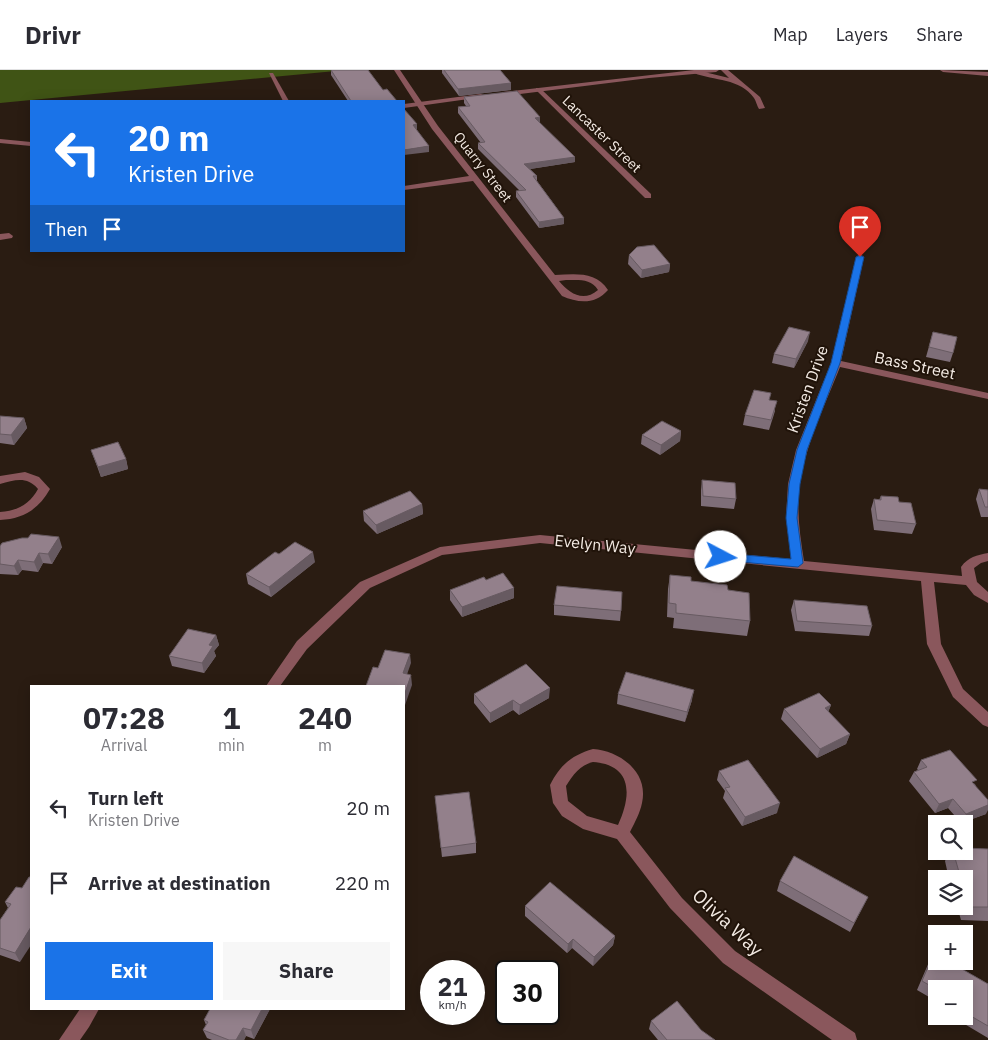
<!DOCTYPE html>
<meta charset="utf-8">
<style>
:root{--surface:#fff;--page:#f7f7f7;--text:#2b2b33;--muted:#7c7c81;--line:#e1e1e2;--accent:#1a73e8}
body{margin:0;font-family:"IBM Plex Sans",sans-serif;background:var(--page);color:var(--text);height:100vh;display:flex;flex-direction:column;font-size:19px;white-space:nowrap}
*{box-sizing:border-box;margin:0}
p{font-size:16px;color:var(--muted)}
.icon{flex:none;width:28px;height:28px;fill:none;stroke:currentColor;stroke-width:2;stroke-linecap:round;stroke-linejoin:round}
.map{position:relative;flex:1;overflow:hidden}
.side{position:absolute;left:30px;top:615px;width:375px;height:325px;display:flex;flex-direction:column;background:var(--surface);border-radius:0px;box-shadow:0 2px 12px #0003}
.side>*{flex:none}
.banner{position:absolute;left:30px;top:30px;width:375px;height:152px;border-radius:0px;box-shadow:0 2px 12px #0003;background:#1a73e8;color:#fff;overflow:hidden}
.tools{position:absolute;left:928px;top:745px;display:grid;gap:10px}
.tools a{display:grid;place-items:center;width:45px;height:45px;border-radius:0px;background:var(--surface);box-shadow:0 2px 12px #0003;font-size:25px}
.speed{position:absolute;left:420px;top:890px;display:flex;gap:10px;font-size:25px;font-weight:700;text-align:center}
.speed>*{display:grid;place-content:center;width:65px;height:65px;border-radius:50%;background:var(--surface);box-shadow:0 2px 12px #0003;line-height:1}
.speed small{font-size:12px;font-weight:400}
.speed .limit{border:2px solid #111;border-radius:8px;background:#fff;color:#111}
.pin{position:absolute;display:grid;place-items:center;width:42px;height:42px;color:#fff;margin:-51px -21px;border-radius:50% 50% 50% 0;rotate:-45deg;box-shadow:0 0 5px #0007}
.pin .icon{rotate:45deg}
.me{position:absolute;width:55px;margin:-28px;rotate:95deg;stroke-linejoin:round;filter:drop-shadow(0 0 4px #0008)}
.turn{display:flex;align-items:center;gap:18px;height:105px;padding:0 15px;font-size:22px}
.turn .icon{width:65px;height:65px;stroke-width:2.5}
.turn b{display:block;font-size:35px;line-height:42px}
.then{display:flex;align-items:center;height:48px;padding:0 15px;background:#0003;gap:10px;font-size:19px}
.eta{display:flex;justify-content:space-evenly;align-items:center;height:85px;text-align:center}
.eta b{font-size:30px;font-weight:700;line-height:35px}
.primary-button{display:flex;gap:10px;margin-top:auto;padding:10px 15px}
.primary-button a{flex:1;height:58px;border-radius:0px;background:var(--accent);color:#fff;font-size:20px;font-weight:700;line-height:58px;text-align:center}
.primary-button a+a{background:var(--page);color:var(--text)}
ul{padding:0;list-style:none}
li{display:flex;align-items:center;gap:15px;height:75px;padding:0 15px}
li div{flex:1}
li b{display:block;font-size:19px}
li em{font-style:normal}
header{display:flex;align-items:center;gap:30px;box-sizing:border-box;height:70px;padding:0 25px;background:var(--surface);border-bottom:1px solid var(--line)}
header strong{font-size:24px}
nav{display:flex;gap:28px;margin-inline-start:auto;font-size:18px}
.map>svg:first-child{display:block}
</style>
<header>
<strong>Drivr</strong>
<nav><a>Map</a><a>Layers</a><a>Share</a></nav>
</header>
<div class="map">
<svg width="988" height="970" viewBox="0 0 988 970">
<rect width="100%" height="100%" fill="#2a1c12"/>
<polygon fill="#405415" points="0,0 346,0 0,33"/>
<g fill="none" stroke-linecap="round" stroke-linejoin="round">
<path fill="#8a575c" fill-rule="evenodd" d="M696,0L729,8L721,0H728L760,27L765,38L759,39C757,36 756,31 754,28C740,8 714,11 694,3V1Z"/>
<g fill="#8a575c" fill-rule="evenodd">
<path d="M394,0H400L438,56L555,205C575,204 596,201 608,220C595,235 578,233 562,226L473,111L404,120V116L469,106L432,59ZM566,210C578,210 591,208 598,220C583,233 569,223 559,211Z"/>
<polygon points="269,3 273,3 289,31 283,31"/>
<polygon points="536,18 540,18 651,124 651,128 645,128 536,20"/>
<polygon points="9,163 13,166 12,168 0,170 0,164"/>
<path d="M860,184L864,187L841,291L988,323V329L840,297C825,335 806,373 800,414C796,440 800,465 804,491L962,506L961,497C968,487 977,485 988,483V491L981,493L974,498L977,512L988,522V533L974,525L966,515L934,512L941,574L963,619L988,642V657L983,655L953,627L927,574L921,511L540,473L442,485L370,518L307,579L280,616H266L297,571L360,512L440,477L540,465L791,489L786,447L788,414L796,380L831,293L856,187Z"/>
<path d="M25,402L39,407L50,419C39,439 23,449 0,450V442C17,441 30,434 38,419C27,406 15,410 0,414V406Z"/>
<path d="M593,679C620,681 649,702 642,733C640,743 635,752 630,762L682,828L735,881L855,963L857,970H832L723,893L670,838L617,769L583,759L562,746L553,733L550,715C560,695 572,685 593,679ZM593,692C634,695 631,727 618,755L587,746L568,731L566,716C573,705 580,695 593,692Z"/>
<polygon points="80,939 99,939 89,957 80,970 59,970"/>
</g>
<g fill="#8a575c" fill-rule="evenodd">
<polygon points="694,0 719,0 716,2 649,8 503,26 500,24 503,22"/>
<polygon points="940,0 988,2 988,6 943,2"/>
<polygon points="481,24 483,25 483,27 404,38 404,34"/>
<polygon points="0,69 31,72 31,76 0,73"/>
</g>
</g>
<g fill="#7e6e78">
<polygon points="331,0 383,20 397,31 348,31 331,5"/>
<polygon points="442,0 500,0 511,13 511,20 459,26 442,3"/>
<polygon points="464,27 540,47 540,53 575,92 530,99 537,106 537,111 564,148 564,154 539,158 516,127 516,121 520,121 478,79 478,73 481,73 458,43 458,37 466,36 464,33"/>
<polygon points="629,185 670,194 669,202 641,208 628,194"/>
<polygon points="933,262 953,283 950,292 926,287"/>
<polygon points="808,271 794,298 772,293 774,284"/>
<polygon points="770,330 775,341 769,360 743,355 745,345"/>
<polygon points="0,346 24,348 27,358 14,375 0,373"/>
<polygon points="681,361 680,371 660,385 641,374 642,365"/>
<polygon points="91,380 126,389 128,399 101,407"/>
<polygon points="702,410 736,429 734,439 701,436 701,420"/>
<polygon points="979,419 988,420 988,447 981,447 976,429"/>
<polygon points="881,426 899,432 916,454 912,464 874,460 871,439 874,429 879,430"/>
<polygon points="422,434 423,444 377,464 364,451 363,441"/>
<polygon points="0,476 62,477 52,494 43,493 38,502 22,500 18,505 0,504"/>
<polygon points="315,492 271,527 248,514 246,504"/>
<polygon points="670,505 691,511 728,520 750,551 747,566 673,558 674,548 667,547 668,519"/>
<polygon points="486,510 514,528 462,547 450,530 450,520"/>
<polygon points="794,530 872,556 869,566 795,561 791,540"/>
<polygon points="554,535 621,541 620,551 554,545"/>
<polygon points="216,565 219,575 214,581 216,586 204,603 172,596 169,586"/>
<polygon points="474,624 549,628 519,645 513,640 490,653 474,633"/>
<polygon points="618,624 692,630 685,652 617,634"/>
<polygon points="831,635 828,642 850,664 846,674 817,688 781,649 784,639"/>
<polygon points="921,690 975,714 986,744 961,753 948,738 935,743 909,711 914,702 918,700 917,699"/>
<polygon points="719,701 777,743 742,756 723,728 725,721 717,710"/>
<polygon points="435,726 476,773 476,783 442,787"/>
<polygon points="988,779 988,851 961,850 957,836 964,836 964,809 949,809 945,791 950,781 964,781"/>
<polygon points="780,811 868,827 850,862 777,821"/>
<polygon points="22,818 20,892 0,885 0,850 8,838 5,832"/>
<polygon points="525,836 615,866 613,875 593,896 572,878 567,883 525,846"/>
<polygon points="934,883 988,914 988,968 951,946 964,946 964,919 936,919 936,931 917,920 929,892"/>
<polygon points="210,939 270,939 254,969 246,966 244,970 212,970 207,968 203,960 206,955 204,950"/>
<polygon points="651,951 715,970 658,970 649,959"/>
</g>
<g fill="#675a61">
<polygon points="511,13 511,20 459,26 458,19"/>
<polygon points="540,47 540,53 535,48"/>
<polygon points="417,54 417,59 413,60 413,55"/>
<polygon points="429,76 429,82 404,85 404,80"/>
<polygon points="575,87 575,92 524,100 524,94"/>
<polygon points="564,148 564,154 539,158 539,152"/>
<polygon points="670,194 669,202 641,208 642,200"/>
<polygon points="810,262 808,271 794,298 796,289"/>
<polygon points="24,348 27,358 14,375 11,365"/>
<polygon points="681,361 680,371 660,385 661,375"/>
<polygon points="126,389 128,399 101,407 98,397"/>
<polygon points="422,434 423,444 377,464 376,455"/>
<polygon points="59,467 62,477 52,494 48,484"/>
<polygon points="313,482 315,492 271,527 269,517"/>
<polygon points="39,483 43,493 38,502 34,492"/>
<polygon points="18,490 22,500 18,505 14,496"/>
<polygon points="514,518 514,528 462,547 462,537"/>
<polygon points="216,565 219,575 214,581 216,586 204,603 202,593 209,575"/>
<polygon points="410,584 411,593 404,613 403,603"/>
<polygon points="411,605 412,615 404,638 404,626"/>
<polygon points="550,618 549,628 519,645 520,635"/>
<polygon points="694,620 692,630 685,652 687,642"/>
<polygon points="513,630 513,640 490,653 490,643"/>
<polygon points="831,635 827,645 825,638"/>
<polygon points="850,664 846,674 817,688 820,679"/>
<polygon points="953,729 948,738 935,743 939,734"/>
<polygon points="780,733 777,743 742,756 745,747"/>
<polygon points="988,735 988,740 986,744 961,753 966,744"/>
<polygon points="31,857 31,875 20,892 15,883"/>
<polygon points="615,866 613,875 593,896 594,887"/>
<polygon points="573,869 572,878 567,883 568,874"/>
<polygon points="262,939 270,939 254,969 251,960"/>
<polygon points="243,958 246,966 244,970 236,970"/>
</g>
<g fill="#93808b" stroke="#675a61">
<polygon points="331,0 368,0 383,20 387,19 397,31 351,31"/>
<polygon points="444,0 500,0 511,13 458,19"/>
<polygon points="517,21 540,47 535,48 575,87 524,94 537,106 533,106 564,148 539,152 516,121 526,120 478,73 485,72 458,37 470,36 464,27"/>
<polygon points="404,39 417,54 413,55 429,76 404,80"/>
<polygon points="654,175 670,194 642,200 629,185 637,177"/>
<polygon points="789,257 810,262 796,289 774,284"/>
<polygon points="933,262 957,267 953,283 929,277"/>
<polygon points="754,320 771,323 769,330 777,331 771,350 745,345"/>
<polygon points="0,346 24,348 11,365 0,364"/>
<polygon points="662,351 681,361 661,375 642,365"/>
<polygon points="118,372 126,389 98,397 91,380"/>
<polygon points="702,410 735,413 736,429 703,426"/>
<polygon points="979,419 988,420 988,437 985,437"/>
<polygon points="410,421 422,434 376,455 363,441"/>
<polygon points="881,426 898,427 899,432 911,433 916,454 877,450 874,429 881,430"/>
<polygon points="31,464 59,467 48,484 39,483 34,492 18,490 14,496 0,494 0,476 2,473 22,468 28,468"/>
<polygon points="295,472 313,482 269,517 246,504 275,482 279,484"/>
<polygon points="503,503 514,518 462,537 450,520 484,507 486,510"/>
<polygon points="670,505 691,507 691,511 727,515 728,520 749,523 750,551 676,543 676,534 669,533"/>
<polygon points="557,516 622,522 621,541 554,535"/>
<polygon points="794,530 867,536 872,556 797,551"/>
<polygon points="188,559 216,565 209,575 213,576 202,593 169,586"/>
<polygon points="385,580 410,584 403,603 411,605 404,626 404,616 366,616 373,597 378,598"/>
<polygon points="526,594 550,618 520,635 513,630 490,643 474,624"/>
<polygon points="626,602 694,620 687,642 618,624"/>
<polygon points="819,623 831,635 825,638 850,664 820,679 784,639"/>
<polygon points="950,680 977,710 972,712 988,730 988,735 966,744 953,729 939,734 914,702 927,697 921,690"/>
<polygon points="748,690 780,733 745,747 725,718 730,717 719,701"/>
<polygon points="469,722 476,773 441,778 435,726"/>
<polygon points="964,778 988,779 988,837 969,837 964,819 964,809 961,809 953,781 964,781"/>
<polygon points="794,786 868,827 854,853 780,811"/>
<polygon points="29,807 31,807 31,857 15,883 0,878 0,850 11,834 5,832 16,817 22,818"/>
<polygon points="550,812 615,866 594,887 573,869 568,874 525,836"/>
<polygon points="934,883 936,884 936,891 948,891 988,914 988,956 964,942 964,919 936,919 922,911"/>
<polygon points="677,931 701,960 715,970 667,970 651,951"/>
<polygon points="210,939 262,939 251,960 243,958 236,970 229,970 203,960 208,952 204,950"/>
</g>
<polygon fill="#1a73e8" stroke="#114b97" points="860,185 864,187 840,293 807,380 800,414 797,448 803,493 798,497 717,490 715,487 721,483 791,489 786,448 789,414 797,380 831,293 856,187"/>
<g text-anchor="middle" dominant-baseline="central" stroke-width="4" stroke-linejoin="round" paint-order="stroke">
<g font-size="14" fill="#f3eae3" stroke="#201309">
<text transform="translate(602 64) rotate(44)">Lancaster Street</text>
<text transform="translate(483 97) rotate(52)">Quarry Street</text>
</g>
<g font-size="16" fill="#f3eae3" stroke="#201309">
<text transform="translate(915 295) rotate(12)">Bass Street</text>
<text transform="translate(807 319) rotate(-70)">Kristen Drive</text>
<text transform="translate(595 474) rotate(6)">Evelyn Way</text>
</g>
<g font-size="19" fill="#f3eae3" stroke="#201309">
<text transform="translate(728 852) rotate(43)">Olivia Way</text>
</g>
</g>
</svg>
<div class="tools">
<a><svg class="icon" aria-label="search" viewBox="0 0 24 24"><circle cx="10" cy="10" r="6"/><path d="M15 15l6 6"/></svg></a>
<a><svg class="icon" aria-label="layers" viewBox="0 0 24 24"><path d="M12 4l9 5-9 5-9-5zM3 14l9 5 9-5"/></svg></a>
<a>+</a>
<a>−</a>
</div>
<div class="speed"><div>21<small>km/h</small></div><div class="limit">30</div></div>
<div class="pin" style="left:860px;top:187px;background:#d93025"><svg class="icon" aria-label="arrive" viewBox="0 0 24 24"><path d="M6 21V4h12l-3 4 3 4H6"/></svg></div>
<svg class="me" style="left:721px;top:487px" viewBox="-20 -20 40 40"><circle r="19" fill="#fff"/><path d="M0-13L10 11 0 6-10 11z" fill="#1a73e8"/></svg>
<div class="banner">
<div class="turn"><svg class="icon" aria-label="left" viewBox="0 0 24 24"><path d="M17 20v-9H6M10 6l-5 5 5 5"/></svg><div><b>20 m</b>Kristen Drive</div></div>
<div class="then">Then<svg class="icon" aria-label="arrive" viewBox="0 0 24 24"><path d="M6 21V4h12l-3 4 3 4H6"/></svg></div>
</div>
<section class="side">
<div class="eta">
<div><b>07:28</b><p>Arrival</p></div>
<div><b>1</b><p>min</p></div>
<div><b>240</b><p>m</p></div>
</div>
<ul>
<li><svg class="icon" aria-label="left" viewBox="0 0 24 24"><path d="M17 20v-9H6M10 6l-5 5 5 5"/></svg><div><b>Turn left</b><p>Kristen Drive</p></div><em>20 m</em></li>
<li><svg class="icon" aria-label="arrive" viewBox="0 0 24 24"><path d="M6 21V4h12l-3 4 3 4H6"/></svg><div><b>Arrive at destination</b></div><em>220 m</em></li>
</ul>
<div class="primary-button"><a>Exit</a><a>Share</a></div>
</section>
</div>
